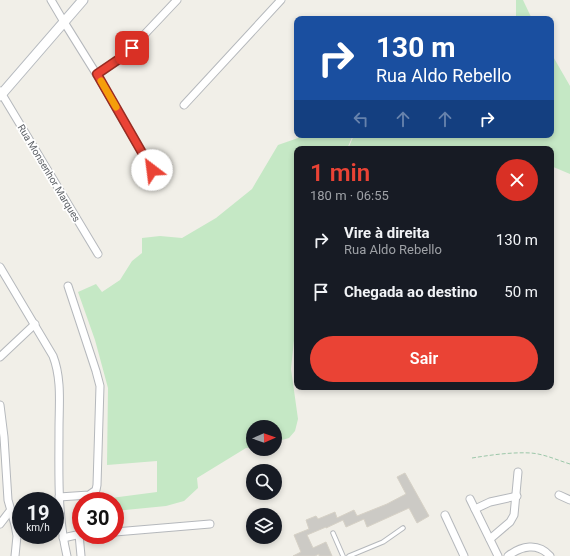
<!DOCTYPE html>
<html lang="pt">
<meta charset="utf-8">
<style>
:root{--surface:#171b24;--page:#242831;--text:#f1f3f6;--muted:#9ea1a6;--accent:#ea4335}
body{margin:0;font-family:Roboto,sans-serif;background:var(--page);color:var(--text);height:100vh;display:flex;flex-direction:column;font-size:15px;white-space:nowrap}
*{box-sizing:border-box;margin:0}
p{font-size:13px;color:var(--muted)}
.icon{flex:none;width:22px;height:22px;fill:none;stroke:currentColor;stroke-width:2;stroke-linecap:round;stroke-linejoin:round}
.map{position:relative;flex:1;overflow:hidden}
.details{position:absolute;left:294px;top:146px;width:260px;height:244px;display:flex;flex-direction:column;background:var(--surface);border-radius:8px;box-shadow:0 2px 6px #0003}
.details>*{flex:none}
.guide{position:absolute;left:294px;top:16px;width:260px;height:122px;border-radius:8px;box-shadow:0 2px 6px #0003;background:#1a4fa0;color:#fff;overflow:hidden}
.needle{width:26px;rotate:88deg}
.controls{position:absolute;left:246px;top:420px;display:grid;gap:8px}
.controls a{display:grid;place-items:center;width:36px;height:36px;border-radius:50%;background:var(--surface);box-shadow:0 2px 6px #0003;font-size:20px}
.speed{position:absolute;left:12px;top:492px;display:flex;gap:8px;font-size:20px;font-weight:700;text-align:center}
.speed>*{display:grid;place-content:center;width:52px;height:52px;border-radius:50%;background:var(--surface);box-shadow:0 2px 6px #0003;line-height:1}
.speed small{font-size:10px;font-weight:400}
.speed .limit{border:6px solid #d22;background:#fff;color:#111}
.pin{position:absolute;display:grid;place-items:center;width:34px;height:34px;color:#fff;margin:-17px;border-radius:8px;box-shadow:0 2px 6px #0006}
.me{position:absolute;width:44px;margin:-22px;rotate:330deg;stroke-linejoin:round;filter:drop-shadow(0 0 3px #0008)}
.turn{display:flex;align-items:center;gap:14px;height:84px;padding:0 16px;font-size:18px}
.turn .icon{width:52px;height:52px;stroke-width:2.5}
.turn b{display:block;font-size:28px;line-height:34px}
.lanes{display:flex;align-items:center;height:38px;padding:0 16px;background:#0003;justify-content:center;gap:20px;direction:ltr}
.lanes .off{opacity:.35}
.round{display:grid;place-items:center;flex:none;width:42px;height:42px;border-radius:21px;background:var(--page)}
.headline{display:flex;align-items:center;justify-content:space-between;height:68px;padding:0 16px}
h1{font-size:24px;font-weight:600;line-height:30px;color:var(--accent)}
.action{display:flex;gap:8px;margin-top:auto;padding:8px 16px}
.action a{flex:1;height:46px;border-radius:24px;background:var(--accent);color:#fff;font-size:16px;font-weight:600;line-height:46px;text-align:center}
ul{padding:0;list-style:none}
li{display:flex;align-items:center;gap:12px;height:52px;padding:0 16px}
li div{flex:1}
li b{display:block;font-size:15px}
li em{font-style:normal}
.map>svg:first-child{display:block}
</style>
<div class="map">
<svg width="570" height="556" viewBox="0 0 570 556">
<rect width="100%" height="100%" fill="#f1efe8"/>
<g fill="#c5e8c5">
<polygon points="516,0 523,0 532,19 516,19"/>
<polygon points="551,53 570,86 570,174 551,166 551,149 348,149 354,135 551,135"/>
<polygon points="301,135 353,135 347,149 297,149 297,311 291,369 298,419 295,431 289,438 275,442 275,427 253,427 253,447 246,448 197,478 198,488 184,501 166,506 115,511 115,501 88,501 157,492 157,461 107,465 108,388 95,340 78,292 96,284 102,292 120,280 132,261 142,253 142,238 160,236 182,238 216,218 252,189 278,145 298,138"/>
</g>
<polygon fill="#cccac5" stroke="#d6d1c6" points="405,473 429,516 417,523 409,508 367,527 364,519 346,527 343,520 326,528 326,527 307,535 313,548 326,542 332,556 319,556 319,554 315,556 293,556 301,552 294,535 309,529 306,520 316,516 318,519 335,512 337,518 354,510 357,516 387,504 406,494 397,477"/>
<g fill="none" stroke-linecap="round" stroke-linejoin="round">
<g stroke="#b5b8bc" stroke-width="5.5">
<g id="lane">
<polyline points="333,533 343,556"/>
<polyline points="349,556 383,542 403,528"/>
</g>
</g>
<g stroke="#b5b8bc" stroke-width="9">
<g id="street">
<polyline points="51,0 64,22 97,75 152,170"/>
<polyline points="97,75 125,55 177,0"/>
<polyline points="0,91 98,254"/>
<polyline points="184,105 281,0"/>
<path d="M0,267L53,356C62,379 59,405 59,429C59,472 57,514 67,556"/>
<polyline points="0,357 35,324"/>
<polyline points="0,405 4,437 8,500 15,525 17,536 15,556"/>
<polyline points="559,495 570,500"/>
<polyline points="59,497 89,495 96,490 97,485 100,386 96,371 68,286"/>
<polyline points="470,499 498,556"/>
<polyline points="475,509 490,502 517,496"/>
<polyline points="445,515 464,556"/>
<polyline points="0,524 10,511"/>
<polyline points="115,532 210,524"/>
<polyline points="79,534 81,556"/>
<polyline points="63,538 81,534"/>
<polyline points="490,539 510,522 514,515 518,472"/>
<path d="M508,556C521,546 538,542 550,556"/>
</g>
</g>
<g stroke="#b6babf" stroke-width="11">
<polyline id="secondary" points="0,96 83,0"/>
</g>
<path stroke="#9cc7a9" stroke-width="1" stroke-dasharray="4 2" stroke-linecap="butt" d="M472,458C491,455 511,452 531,453C544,454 557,460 570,464"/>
<use href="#lane" stroke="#fff" stroke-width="3.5"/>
<use href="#street" stroke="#fff" stroke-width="7"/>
<use href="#secondary" stroke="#fff" stroke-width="9"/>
</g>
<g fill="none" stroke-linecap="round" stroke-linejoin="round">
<g stroke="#982c22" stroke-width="10">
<polyline id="route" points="132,48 125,55 97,74 152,170"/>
</g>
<use href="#route" stroke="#ea4335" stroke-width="7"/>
<polyline stroke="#f59e0b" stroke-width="7" points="101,81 116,107"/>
</g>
<g text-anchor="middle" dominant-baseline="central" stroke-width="3.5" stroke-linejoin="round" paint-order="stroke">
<g font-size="10" fill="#5f6368" stroke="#fff">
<text transform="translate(49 173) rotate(59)">Rua Monsenhor Marques</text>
</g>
</g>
</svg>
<div class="controls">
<a><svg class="needle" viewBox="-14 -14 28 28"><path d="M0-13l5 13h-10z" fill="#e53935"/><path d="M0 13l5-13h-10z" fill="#9ea1a6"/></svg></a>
<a><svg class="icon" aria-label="search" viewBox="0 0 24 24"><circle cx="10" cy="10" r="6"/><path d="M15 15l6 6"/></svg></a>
<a><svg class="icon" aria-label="layers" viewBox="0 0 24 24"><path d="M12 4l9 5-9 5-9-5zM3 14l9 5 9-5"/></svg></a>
</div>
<div class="speed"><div>19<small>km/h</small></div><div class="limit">30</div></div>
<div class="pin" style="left:132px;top:48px;background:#d93025"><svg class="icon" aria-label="arrive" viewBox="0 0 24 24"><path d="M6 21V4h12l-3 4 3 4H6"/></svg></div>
<svg class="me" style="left:152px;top:170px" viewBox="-20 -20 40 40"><circle r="19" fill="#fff"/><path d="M0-13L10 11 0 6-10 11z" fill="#ea4335"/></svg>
<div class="guide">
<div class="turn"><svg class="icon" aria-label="right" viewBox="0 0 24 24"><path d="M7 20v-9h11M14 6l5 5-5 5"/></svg><div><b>130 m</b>Rua Aldo Rebello</div></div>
<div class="lanes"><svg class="icon off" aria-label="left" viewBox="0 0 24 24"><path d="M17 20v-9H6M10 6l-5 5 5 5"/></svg><svg class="icon off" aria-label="ahead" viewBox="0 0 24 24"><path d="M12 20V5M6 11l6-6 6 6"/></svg><svg class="icon off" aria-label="ahead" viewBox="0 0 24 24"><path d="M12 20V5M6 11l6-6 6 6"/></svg><svg class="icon" aria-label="right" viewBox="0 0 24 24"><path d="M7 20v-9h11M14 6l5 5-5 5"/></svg></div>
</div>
<section class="details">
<div class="headline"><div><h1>1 min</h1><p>180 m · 06:55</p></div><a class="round" style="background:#d93025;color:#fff"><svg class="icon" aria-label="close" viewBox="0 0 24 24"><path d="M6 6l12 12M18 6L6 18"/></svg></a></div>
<ul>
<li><svg class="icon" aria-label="right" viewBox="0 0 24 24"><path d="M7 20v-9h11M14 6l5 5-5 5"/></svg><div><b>Vire à direita</b><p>Rua Aldo Rebello</p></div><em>130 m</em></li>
<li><svg class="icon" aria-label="arrive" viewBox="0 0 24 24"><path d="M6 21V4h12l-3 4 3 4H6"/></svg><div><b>Chegada ao destino</b></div><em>50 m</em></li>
</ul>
<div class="action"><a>Sair</a></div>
</section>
</div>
